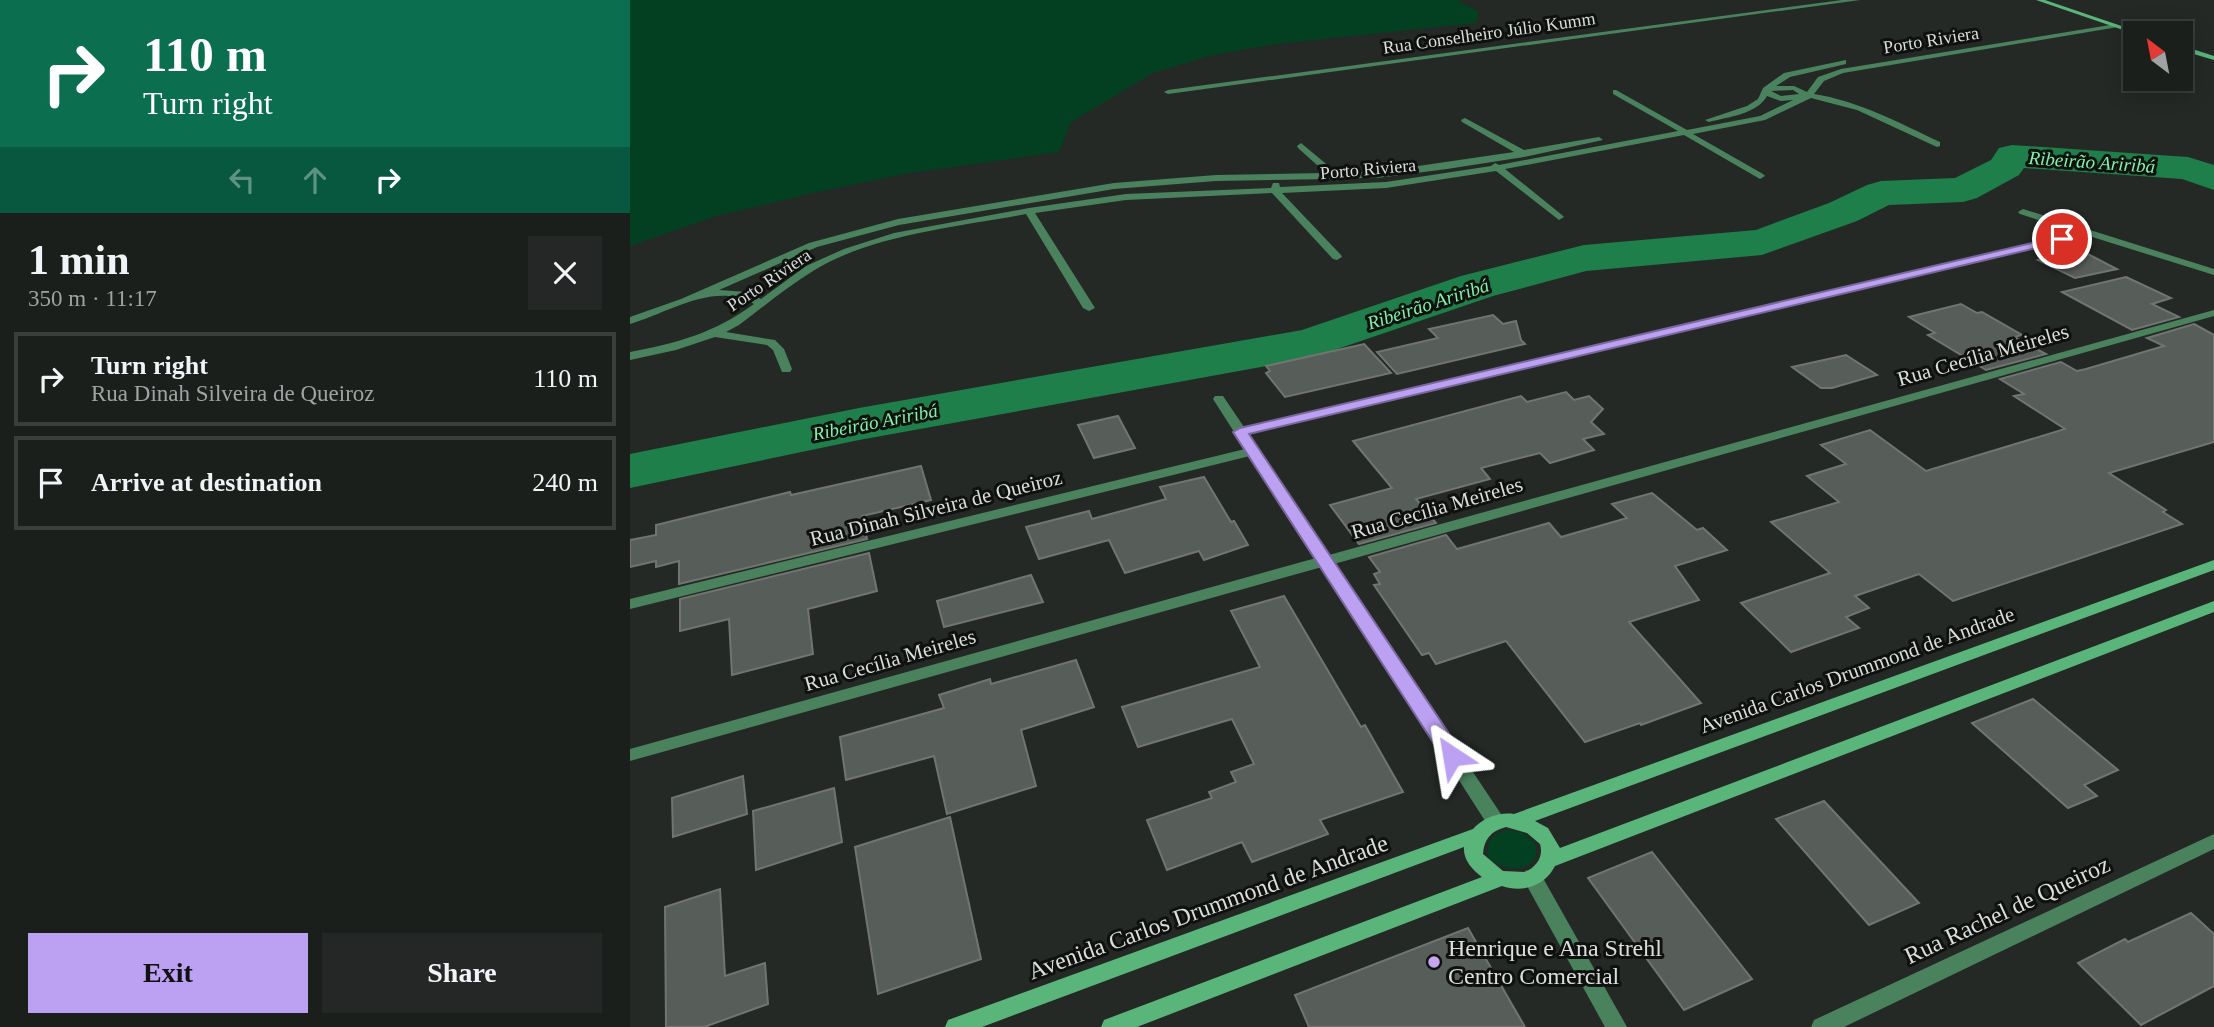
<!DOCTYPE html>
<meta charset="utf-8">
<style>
:root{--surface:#1b1f1c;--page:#242725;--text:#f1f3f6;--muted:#a0a2a3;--line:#393d3b;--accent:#bca0f2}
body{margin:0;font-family:Georgia,serif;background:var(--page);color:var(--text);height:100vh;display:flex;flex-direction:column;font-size:26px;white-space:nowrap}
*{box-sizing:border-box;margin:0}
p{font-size:23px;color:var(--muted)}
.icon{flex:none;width:38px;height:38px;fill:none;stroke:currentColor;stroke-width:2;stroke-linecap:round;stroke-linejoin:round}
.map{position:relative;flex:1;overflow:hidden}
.side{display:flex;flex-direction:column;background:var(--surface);width:630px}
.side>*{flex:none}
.hud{background:#0b6e4f;color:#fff;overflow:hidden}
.needle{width:46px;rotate:328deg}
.controls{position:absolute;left:1493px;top:21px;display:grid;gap:14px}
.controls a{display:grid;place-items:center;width:70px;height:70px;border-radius:0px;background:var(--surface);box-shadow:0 4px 18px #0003,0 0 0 2px var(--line);font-size:35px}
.pin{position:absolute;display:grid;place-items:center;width:60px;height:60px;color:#fff;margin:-30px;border:4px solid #fff;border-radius:50%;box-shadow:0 2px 7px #0007}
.me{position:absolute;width:77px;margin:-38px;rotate:327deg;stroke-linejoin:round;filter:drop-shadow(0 0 5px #0008)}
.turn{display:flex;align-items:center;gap:24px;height:147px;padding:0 28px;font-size:32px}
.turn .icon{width:91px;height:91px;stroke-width:2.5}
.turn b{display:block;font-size:49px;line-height:60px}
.lanes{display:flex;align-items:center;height:66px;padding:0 28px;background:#0003;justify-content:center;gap:35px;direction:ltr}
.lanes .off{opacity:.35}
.round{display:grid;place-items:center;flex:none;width:74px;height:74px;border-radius:0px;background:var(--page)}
.summary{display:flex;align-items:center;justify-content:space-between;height:119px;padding:0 28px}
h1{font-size:42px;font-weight:600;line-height:52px}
.cta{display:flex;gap:14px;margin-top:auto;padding:14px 28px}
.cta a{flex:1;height:80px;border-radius:0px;background:var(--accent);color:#111;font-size:28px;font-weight:600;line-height:80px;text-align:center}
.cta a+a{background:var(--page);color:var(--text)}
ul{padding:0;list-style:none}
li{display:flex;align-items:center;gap:21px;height:94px;margin:0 14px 10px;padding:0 14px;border:4px solid var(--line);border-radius:0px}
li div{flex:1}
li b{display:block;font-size:26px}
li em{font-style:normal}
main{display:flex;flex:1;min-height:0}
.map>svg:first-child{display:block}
</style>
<main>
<section class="side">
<div class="hud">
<div class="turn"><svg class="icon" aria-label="right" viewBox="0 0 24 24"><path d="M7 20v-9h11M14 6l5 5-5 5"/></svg><div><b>110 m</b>Turn right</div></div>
<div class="lanes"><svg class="icon off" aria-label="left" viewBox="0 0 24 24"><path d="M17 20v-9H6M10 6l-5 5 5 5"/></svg><svg class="icon off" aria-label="ahead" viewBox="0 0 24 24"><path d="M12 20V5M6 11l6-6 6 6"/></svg><svg class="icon" aria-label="right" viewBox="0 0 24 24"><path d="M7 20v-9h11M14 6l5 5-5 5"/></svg></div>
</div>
<div class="summary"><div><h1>1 min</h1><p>350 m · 11:17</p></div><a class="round"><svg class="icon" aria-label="close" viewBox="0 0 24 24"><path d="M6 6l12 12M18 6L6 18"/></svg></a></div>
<ul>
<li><svg class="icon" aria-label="right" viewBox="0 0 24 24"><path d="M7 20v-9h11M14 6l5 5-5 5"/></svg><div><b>Turn right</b><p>Rua Dinah Silveira de Queiroz</p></div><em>110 m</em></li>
<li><svg class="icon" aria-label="arrive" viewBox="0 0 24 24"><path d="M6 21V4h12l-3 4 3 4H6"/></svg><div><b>Arrive at destination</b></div><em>240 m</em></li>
</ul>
<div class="cta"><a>Exit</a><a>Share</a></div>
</section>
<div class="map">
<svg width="1584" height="1027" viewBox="0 0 1584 1027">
<rect width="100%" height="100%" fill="#242925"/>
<g fill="#034021">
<polygon points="0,0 827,0 848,11 847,23 645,44 579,56 523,73 441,122 429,152 274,174 183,193 83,217 0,246"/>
<path d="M878,830L893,833L905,843C914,873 873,874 858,857C855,841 863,833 878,830Z"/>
</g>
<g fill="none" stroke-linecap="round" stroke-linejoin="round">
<polygon fill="#1f7f4a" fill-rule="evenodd" points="1382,145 1558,157 1584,165 1584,190 1552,179 1394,168 1389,175 1347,198 1333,202 1259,205 1227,221 1132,255 956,271 863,296 681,358 229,440 0,488 0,454 229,408 672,330 831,276 954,245 1126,230 1199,203 1237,185 1251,181 1325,178 1361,160 1369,148"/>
</g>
<g fill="#575d59" stroke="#707571" stroke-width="2">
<polygon points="1448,249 1487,269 1445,278 1408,260"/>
<polygon points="1496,277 1541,298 1522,304 1549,317 1502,330 1432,292"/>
<polygon points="1331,304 1347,313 1352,312 1392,335 1384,337 1416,354 1356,370 1298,335 1305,333 1279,317"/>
<polygon points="863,315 873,324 886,321 891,340 895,344 767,374 747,352 808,338 799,329"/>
<polygon points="1564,324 1584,335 1584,442 1479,473 1536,510 1533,512 1552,524 1323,601 1289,574 1225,596 1239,608 1216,617 1229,628 1161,652 1111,603 1200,573 1141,522 1209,502 1177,476 1216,464 1191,445 1240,430 1296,471 1435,429 1384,396 1394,394 1370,379 1431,362 1447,371 1456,369 1534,346 1517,338"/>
<polygon points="734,344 761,373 655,397 636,373 640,371 636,366"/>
<polygon points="1216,355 1247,375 1202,388 1191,388 1162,367"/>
<polygon points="936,392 944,400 959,396 973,409 961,422 974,434 953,439 964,450 920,463 910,453 851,468 860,479 786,499 806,523 729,544 700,505 762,488 723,441 891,396 897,402"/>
<polygon points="488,416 505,448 464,458 448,425"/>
<polygon points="291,466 301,500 232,516 237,539 49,584 49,561 26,567 26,561 0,567 0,540 26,535 26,525 160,492 161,495"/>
<polygon points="574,477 601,522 604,521 618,545 574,560 569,551 495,573 479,540 409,559 396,527 459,511 462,519 536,499 530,487"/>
<polygon points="1022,493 1067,530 1073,528 1097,550 1045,566 1069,600 999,622 1071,703 1011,725 1010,723 955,742 876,641 806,664 799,653 792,655 744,585 750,584 744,574 750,572 739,557 816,535 827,549 919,523 931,537 997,518 982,504"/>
<polygon points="239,553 247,591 178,609 183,654 102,675 99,619 50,631 50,599"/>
<polygon points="401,575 413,602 314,627 307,601"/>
<polygon points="654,596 731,727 735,725 773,792 690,820 698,834 622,862 612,842 537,870 517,820 582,798 579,792 606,782 601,772 624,764 602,719 508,747 492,707 630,667 601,611"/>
<polygon points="446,660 464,707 391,730 406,786 317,814 304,756 216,780 210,737 314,708 309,695 360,679 361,684"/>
<polygon points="1403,699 1488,770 1454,785 1467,796 1438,808 1342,723"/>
<polygon points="113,776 117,814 43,837 42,798"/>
<polygon points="204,788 212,842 126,870 123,811"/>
<polygon points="1194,801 1289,903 1239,925 1146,819"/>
<polygon points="320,817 351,959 248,994 225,847"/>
<polygon points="1022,852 1122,979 1054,1010 958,878"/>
<polygon points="90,889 95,976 135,963 138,1004 74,1027 36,1027 35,907"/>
<polygon points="1561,913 1584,934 1584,986 1511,1025 1448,963 1495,939 1498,942"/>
<polygon points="838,928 895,1027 679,1027 665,995"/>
</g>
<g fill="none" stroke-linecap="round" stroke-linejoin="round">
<g fill="#4b825e" fill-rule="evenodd">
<polygon points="1212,0 1230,0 538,94 534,92 538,90"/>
<path d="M1486,24L1488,27L1213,73L1194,81L1184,94C1229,101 1269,123 1310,142V146L1307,147L1227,110L1181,98L1135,120L1063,134L1133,174L1135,176L1130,179L1054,135L875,169L932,215L934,217L929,220L866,171L756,188L652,193L711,255L712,257L707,260L703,259L642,193L496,200L405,213L465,308L459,311L453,308L396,214C328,227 243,234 183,271C157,287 133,307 109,325L96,332L145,340L154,349L162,369L160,372H152L143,350L137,345L85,337L46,350L0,360V352C48,343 84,333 124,304C84,281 39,313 0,324V317L51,299L179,243L268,219L484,183L586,175L696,173L668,148L667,146L671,143L707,173L747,172L884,152L832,122L831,120L835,118L894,150L969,137L973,140L894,157L817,169L747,178H711L707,181L702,179L586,181L484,189L269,225L187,247L89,290L117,292L131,299L176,266L214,249L264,233L399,208L496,194L641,188L643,183H649L650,187L756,182L861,166L865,163L869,165L1048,131L983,94V90H986L1057,130L1130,116L1163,100L1151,101L1137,96C1127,114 1098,117 1079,122L1075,120L1117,106L1128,99L1133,88L1154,73L1216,60V64L1160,77L1146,86H1164L1177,92L1188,77L1211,69ZM1163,90L1169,94L1151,96L1141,91Z"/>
<polygon points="1393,209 1584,269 1584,275 1459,236 618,434 699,555 1584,310 1584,316 704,564 873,817 875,822 873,827 866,829 859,827 692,567 0,761 0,749 686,558 620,456 0,609 0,599 615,449 583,399 585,396 593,396 614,427 1448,233 1390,214 1388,212"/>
<polygon points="1584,834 1584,849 1214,1027 1181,1027 1184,1020"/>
<polygon points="902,869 909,871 997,1027 975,1027 892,877 895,871"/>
</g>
<g fill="#5ab57b" fill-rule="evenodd">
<polygon points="1406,0 1415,0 1512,33 1505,34"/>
<polygon points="1550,45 1584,56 1584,60 1550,50"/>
<path d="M1584,560V570L905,821L918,828L930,848L1584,601V612L925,866C915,886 893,893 872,886L507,1027H471L474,1020L852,877C842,869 833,860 834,847L352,1027H315L318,1020L843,829C853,818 869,812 884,814ZM876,827L897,833L910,844C914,857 906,867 895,872L873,871L853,854C854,839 861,831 876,827Z"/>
</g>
</g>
<polygon fill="#bca0f2" stroke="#7a689d" stroke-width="2" points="1432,236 1436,237 1436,241 619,434 830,750 832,756 830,761 822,763 815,761 603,432 610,428"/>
<circle fill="#c6a6f0" stroke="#0f110f" stroke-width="2.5" cx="804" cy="962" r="7"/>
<g text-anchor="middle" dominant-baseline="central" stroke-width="6" stroke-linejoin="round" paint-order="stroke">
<g font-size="18" fill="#dbdedc" stroke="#0f110f">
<text transform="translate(859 33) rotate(-8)">Rua Conselheiro Júlio Kumm</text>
<text transform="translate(1301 40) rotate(-9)">Porto Riviera</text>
<text transform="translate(738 169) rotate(-5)">Porto Riviera</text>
<text transform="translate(139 280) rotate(-34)">Porto Riviera</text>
</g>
<g font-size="19" font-style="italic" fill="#7ff4a9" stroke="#0f110f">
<text transform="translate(1462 162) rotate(4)">Ribeirão Ariribá</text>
<text transform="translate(798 304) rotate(-18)">Ribeirão Ariribá</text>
<text transform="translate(245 422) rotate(-11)">Ribeirão Ariribá</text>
</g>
<g font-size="21" fill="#dbdedc" stroke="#0f110f">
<text transform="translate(1353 355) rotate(-16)">Rua Cecília Meireles</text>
<text transform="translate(306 508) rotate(-14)">Rua Dinah Silveira de Queiroz</text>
<text transform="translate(807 508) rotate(-16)">Rua Cecília Meireles</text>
<text transform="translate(260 660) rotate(-16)">Rua Cecília Meireles</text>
<text transform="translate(1227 670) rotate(-20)">Avenida Carlos Drummond de Andrade</text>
</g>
<g font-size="24" fill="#dbdedc" stroke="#0f110f">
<text transform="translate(578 907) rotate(-20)">Avenida Carlos Drummond de Andrade</text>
<text transform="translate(1377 910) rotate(-25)">Rua Rachel de Queiroz</text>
</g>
<g font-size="24" fill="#dbdedc" stroke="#0f110f" text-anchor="start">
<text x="818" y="948">Henrique e Ana Strehl<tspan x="818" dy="28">Centro Comercial</tspan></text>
</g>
</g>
</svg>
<div class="controls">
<a><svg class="needle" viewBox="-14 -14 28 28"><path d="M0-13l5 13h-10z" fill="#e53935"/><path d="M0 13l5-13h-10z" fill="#a0a2a3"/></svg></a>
</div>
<div class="pin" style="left:1432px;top:239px;background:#d93025"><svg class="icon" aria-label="arrive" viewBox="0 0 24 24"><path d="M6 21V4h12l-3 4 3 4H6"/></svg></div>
<svg class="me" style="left:822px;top:756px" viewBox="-20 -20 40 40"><path d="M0-17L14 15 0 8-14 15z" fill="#bca0f2" stroke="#fff" stroke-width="4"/></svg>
</div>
</main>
